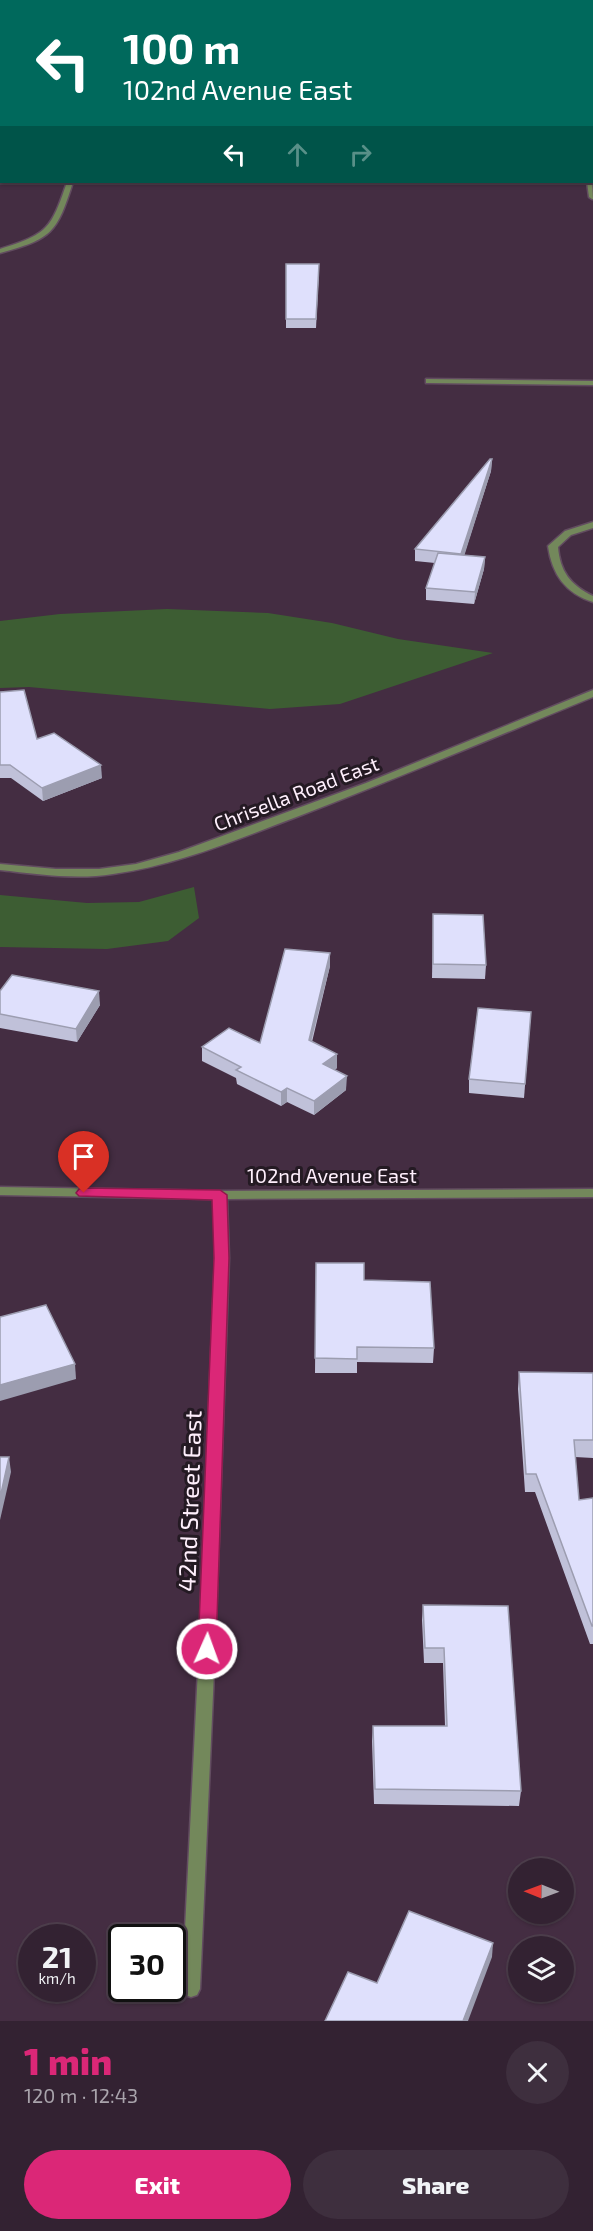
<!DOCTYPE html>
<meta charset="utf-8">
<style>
:root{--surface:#332232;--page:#3e2f3e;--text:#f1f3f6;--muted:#a9a4ac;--line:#4e3f4d;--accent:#db2777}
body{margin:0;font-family:"Exo 2",sans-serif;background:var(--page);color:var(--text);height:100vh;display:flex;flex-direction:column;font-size:22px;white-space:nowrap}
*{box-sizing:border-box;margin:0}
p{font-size:20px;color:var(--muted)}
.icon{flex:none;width:33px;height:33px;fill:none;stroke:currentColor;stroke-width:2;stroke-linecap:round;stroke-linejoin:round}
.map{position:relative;height:2021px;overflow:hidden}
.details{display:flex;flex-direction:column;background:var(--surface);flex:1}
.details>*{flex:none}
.guide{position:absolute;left:0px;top:0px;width:594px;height:183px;box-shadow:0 2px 4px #0004,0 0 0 2px var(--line);background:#00695c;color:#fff;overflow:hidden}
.needle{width:39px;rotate:271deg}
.fabs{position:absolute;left:508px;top:1858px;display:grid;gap:12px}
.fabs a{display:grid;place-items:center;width:66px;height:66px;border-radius:50%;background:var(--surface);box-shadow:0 2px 4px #0004,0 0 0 2px var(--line);font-size:30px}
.speed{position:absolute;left:18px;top:1924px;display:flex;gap:12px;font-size:30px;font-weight:700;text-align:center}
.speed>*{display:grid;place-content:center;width:78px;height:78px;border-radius:50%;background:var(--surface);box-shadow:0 2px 4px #0004,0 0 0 2px var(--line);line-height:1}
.speed small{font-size:15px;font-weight:400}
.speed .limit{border:3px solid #111;border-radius:9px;background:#fff;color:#111}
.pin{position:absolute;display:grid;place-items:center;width:51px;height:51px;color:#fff;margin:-62px -26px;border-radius:50% 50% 50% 0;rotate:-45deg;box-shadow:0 0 6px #0007}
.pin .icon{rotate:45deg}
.me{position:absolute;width:66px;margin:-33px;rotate:2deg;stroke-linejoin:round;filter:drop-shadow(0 0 4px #0008)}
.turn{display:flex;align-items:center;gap:21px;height:126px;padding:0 24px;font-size:27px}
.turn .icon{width:78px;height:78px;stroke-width:2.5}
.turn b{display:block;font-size:42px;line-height:51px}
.lanes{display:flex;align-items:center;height:57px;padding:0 24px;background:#0003;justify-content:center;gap:30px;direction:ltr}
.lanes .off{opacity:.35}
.round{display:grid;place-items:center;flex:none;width:63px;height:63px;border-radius:32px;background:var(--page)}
.overview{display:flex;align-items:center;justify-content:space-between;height:102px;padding:0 24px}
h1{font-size:36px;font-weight:800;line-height:45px;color:var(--accent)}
.primary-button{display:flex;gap:12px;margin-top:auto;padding:12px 24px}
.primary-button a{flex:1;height:69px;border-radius:36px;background:var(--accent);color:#fff;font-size:24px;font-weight:800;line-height:69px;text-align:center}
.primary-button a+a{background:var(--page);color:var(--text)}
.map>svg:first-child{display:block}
</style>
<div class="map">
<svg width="593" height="2021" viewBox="0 0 593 2021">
<rect width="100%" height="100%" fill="#442d42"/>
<g fill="#3d5d33">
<polygon points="167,609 268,613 332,623 398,639 493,653 340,704 270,709 29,687 0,688 0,621 60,614"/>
<polygon points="194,887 199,918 168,941 107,949 0,947 0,895 87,903 139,902"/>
</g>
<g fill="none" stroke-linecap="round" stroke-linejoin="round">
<g stroke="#624c60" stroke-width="3">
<g id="minor">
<rect x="500" y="0" width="6" height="2"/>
<rect x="0" y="96" width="2" height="4"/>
<rect x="592" y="109" width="1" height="4"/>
<polygon points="592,181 593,199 592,199 589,197 587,182"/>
<path d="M67,182H73C57,233 52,239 0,253V249C48,234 51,229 67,182Z"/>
<polygon points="426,379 593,381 593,385 429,383 426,383"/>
<path d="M593,522V528L571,535L558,547C560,571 570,585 593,596V602C565,593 552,574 548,546L565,531Z"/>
<polygon points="0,1187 220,1191 593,1189 593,1197 227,1199 229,1258 215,1649 200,1989 197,1995 191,1997 185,1995 182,1989 199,1649 215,1258 214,1199 0,1195"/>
</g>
</g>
<g stroke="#624c60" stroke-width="3">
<path id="tertiary" d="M593,690V697C495,737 398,778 299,816C238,839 178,865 113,874C76,880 37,874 0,870V864L56,869H99L136,864L179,852L366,783Z"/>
</g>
<use href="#minor" fill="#73885b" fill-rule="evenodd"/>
<use href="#tertiary" fill="#73885b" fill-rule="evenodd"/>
</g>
<g fill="#c0c1d9">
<polygon points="286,264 319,272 316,328 286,328"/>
<polygon points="492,459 491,471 464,555 485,557 484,569 474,604 426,600 426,588 435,563 415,561 415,549"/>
<polygon points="0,692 37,739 102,778 43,801 11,778 0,778"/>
<polygon points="433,914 486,965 485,979 432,978"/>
<polygon points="330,953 330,966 312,1042 337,1068 334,1070 346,1090 314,1115 287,1102 281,1106 237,1084 236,1078 202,1061 202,1047 260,1043"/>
<polygon points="0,991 100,1005 77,1042 0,1028"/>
<polygon points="531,1012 524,1098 469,1093 469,1079"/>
<polygon points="316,1263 364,1280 434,1348 433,1363 357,1362 357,1373 315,1373"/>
<polygon points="519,1372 593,1373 593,1458 575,1457 579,1500 593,1498 593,1644 590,1644 535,1492 525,1492 518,1389"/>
<polygon points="423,1605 521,1791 519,1806 374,1804 372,1741 373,1726 445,1726 443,1663 424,1663 422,1620"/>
</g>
<g fill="#9c9db0">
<polygon points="492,459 491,471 461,566 461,554"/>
<polygon points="485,557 484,569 474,604 475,592"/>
<polygon points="101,765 102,778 43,801 42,788"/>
<polygon points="330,953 330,966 308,1054 309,1040"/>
<polygon points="99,991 100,1005 77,1042 76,1029"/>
<polygon points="337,1054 337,1068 323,1078 323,1064"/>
<polygon points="347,1076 346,1090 314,1115 314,1101"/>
<polygon points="287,1088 287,1102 281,1106 281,1092"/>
<polygon points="75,1364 76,1379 0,1401 0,1385"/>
<polygon points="9,1457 11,1472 0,1520 0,1498"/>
<polygon points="493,1943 492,1957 468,2021 463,2021"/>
</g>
<g fill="#dfe0fc" stroke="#9c9db0" stroke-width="1.5">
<rect x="249" y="0" width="45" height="2"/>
<polygon points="402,0 439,0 440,2 403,2"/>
<polygon points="566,0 593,0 593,80 592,2 566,2"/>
<polygon points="286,264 319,264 316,319 286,319"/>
<polygon points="490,459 492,459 461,554 415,549"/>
<polygon points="438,553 485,557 475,592 426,588"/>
<polygon points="24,690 37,739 54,733 101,765 42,788 10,765 0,765 0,692"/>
<polygon points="433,914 483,915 486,965 433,964"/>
<polygon points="285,949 330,953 309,1040 337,1054 323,1064 347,1076 314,1101 287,1088 281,1092 236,1070 241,1067 202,1047 229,1028 260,1043"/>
<polygon points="12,975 99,991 76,1029 0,1014 0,991"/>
<polygon points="478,1008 531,1012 525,1084 469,1079"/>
<polygon points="316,1263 364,1263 364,1280 430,1282 434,1348 357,1347 357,1359 315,1358"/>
<polygon points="46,1305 75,1364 0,1385 0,1317"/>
<polygon points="519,1372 593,1373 593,1440 574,1440 579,1500 593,1498 593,1626 592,1626 536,1474 526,1474"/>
<polygon points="0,1457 9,1457 0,1498"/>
<polygon points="423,1605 508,1606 521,1791 375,1789 373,1726 447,1726 444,1648 425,1648"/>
<polygon points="409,1911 493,1943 463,2021 325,2021 348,1972 377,1983"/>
</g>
<polygon fill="#db2777" stroke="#8e194d" stroke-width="1.5" points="84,1188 220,1190 227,1195 229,1258 216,1649 214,1655 207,1657 201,1655 198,1649 214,1258 212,1200 79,1196 76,1193 79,1189"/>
<g text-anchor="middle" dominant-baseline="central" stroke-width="6" stroke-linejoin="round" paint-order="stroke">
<g font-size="20" fill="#feeffc" stroke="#241a23">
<text transform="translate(296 793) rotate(-21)">Chrisella Road East</text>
<text x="332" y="1175">102nd Avenue East</text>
</g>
<g font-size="24" fill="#feeffc" stroke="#241a23">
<text transform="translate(189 1501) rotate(-88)">42nd Street East</text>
</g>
</g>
</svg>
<div class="fabs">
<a><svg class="needle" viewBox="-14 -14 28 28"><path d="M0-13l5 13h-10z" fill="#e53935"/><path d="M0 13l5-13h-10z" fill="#a9a4ac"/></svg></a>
<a><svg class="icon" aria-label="layers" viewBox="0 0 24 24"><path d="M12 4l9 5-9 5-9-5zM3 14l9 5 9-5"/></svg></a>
</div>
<div class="speed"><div>21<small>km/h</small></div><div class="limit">30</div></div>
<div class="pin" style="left:84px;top:1193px;background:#d93025"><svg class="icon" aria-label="arrive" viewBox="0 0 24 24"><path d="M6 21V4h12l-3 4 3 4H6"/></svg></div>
<svg class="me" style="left:207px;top:1649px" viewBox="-20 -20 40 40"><circle r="17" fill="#db2777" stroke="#fff" stroke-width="3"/><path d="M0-11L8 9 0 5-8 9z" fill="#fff"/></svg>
<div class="guide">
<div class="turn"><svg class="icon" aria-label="left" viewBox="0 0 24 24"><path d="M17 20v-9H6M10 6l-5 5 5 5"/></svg><div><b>100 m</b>102nd Avenue East</div></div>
<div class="lanes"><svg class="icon" aria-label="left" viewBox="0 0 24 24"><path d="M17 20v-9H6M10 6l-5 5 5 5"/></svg><svg class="icon off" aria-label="ahead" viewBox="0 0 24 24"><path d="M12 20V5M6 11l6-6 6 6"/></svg><svg class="icon off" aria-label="right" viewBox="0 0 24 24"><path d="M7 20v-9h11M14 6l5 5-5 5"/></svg></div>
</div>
</div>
<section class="details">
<div class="overview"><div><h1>1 min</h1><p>120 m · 12:43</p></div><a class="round"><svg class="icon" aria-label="close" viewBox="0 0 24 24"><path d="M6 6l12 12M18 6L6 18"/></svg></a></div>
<div class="primary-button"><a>Exit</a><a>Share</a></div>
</section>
